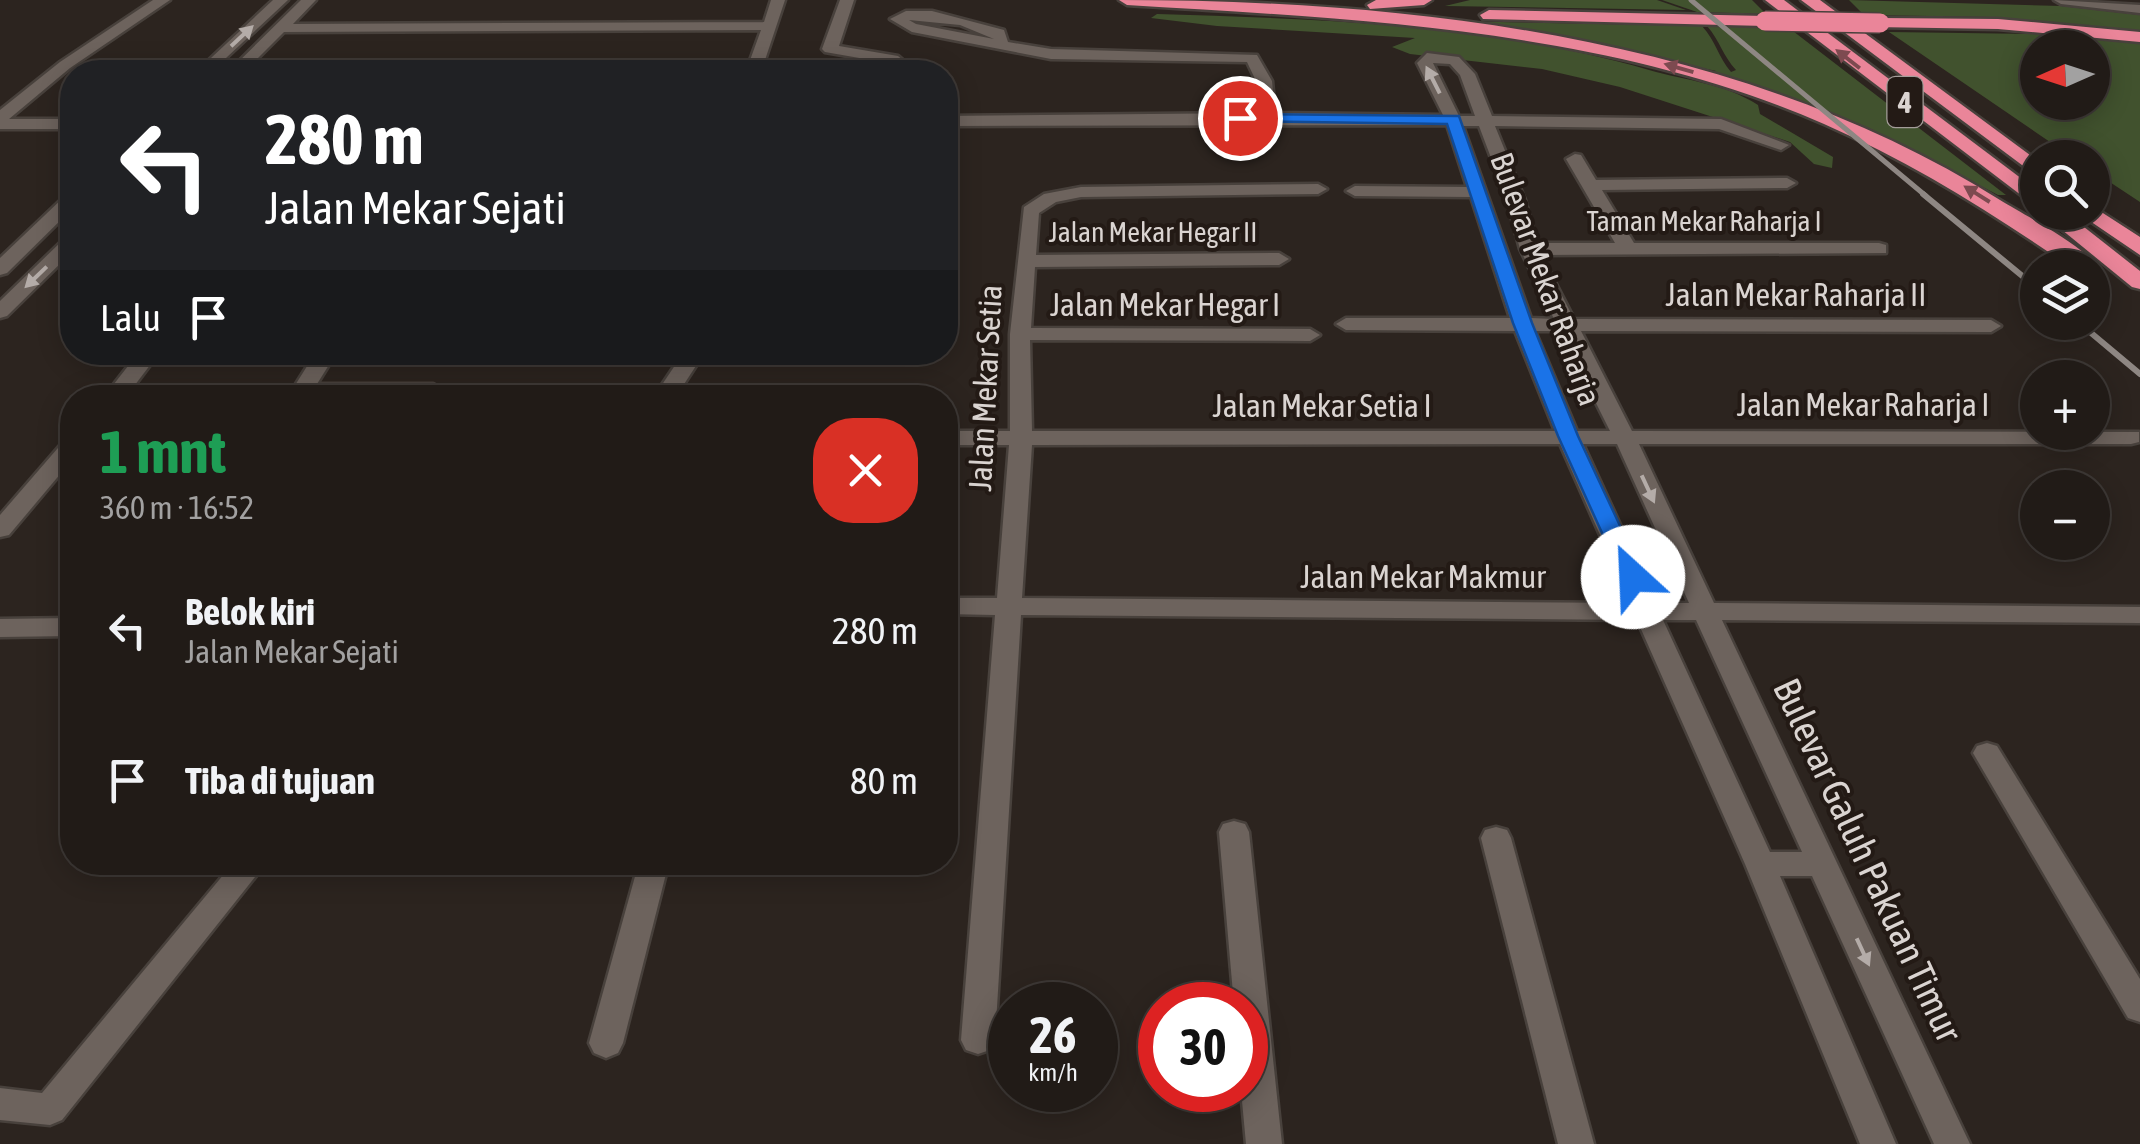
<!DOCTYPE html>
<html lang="id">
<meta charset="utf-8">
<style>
:root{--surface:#211b17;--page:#292420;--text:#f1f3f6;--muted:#a2a1a1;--line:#3e3936}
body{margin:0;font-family:"Asap Condensed",sans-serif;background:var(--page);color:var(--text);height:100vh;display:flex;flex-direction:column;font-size:38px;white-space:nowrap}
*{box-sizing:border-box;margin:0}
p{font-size:32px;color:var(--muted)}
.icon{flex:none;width:55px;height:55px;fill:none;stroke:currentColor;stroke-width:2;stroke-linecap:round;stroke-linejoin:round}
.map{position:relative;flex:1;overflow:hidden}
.drawer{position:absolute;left:60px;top:385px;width:898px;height:490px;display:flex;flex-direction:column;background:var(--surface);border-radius:40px;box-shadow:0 5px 25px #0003,0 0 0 2px var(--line)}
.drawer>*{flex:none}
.top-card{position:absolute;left:60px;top:60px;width:898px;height:305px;border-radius:40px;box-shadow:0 5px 25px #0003,0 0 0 2px var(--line);background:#202124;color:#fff;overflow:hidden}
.needle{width:65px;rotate:267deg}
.tools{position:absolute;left:2020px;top:30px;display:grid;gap:20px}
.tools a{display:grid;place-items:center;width:90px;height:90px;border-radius:50%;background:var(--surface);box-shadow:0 5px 25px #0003,0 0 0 2px var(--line);font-size:50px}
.speed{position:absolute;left:988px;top:982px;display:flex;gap:20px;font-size:50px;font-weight:700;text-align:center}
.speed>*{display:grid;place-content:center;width:130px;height:130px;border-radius:50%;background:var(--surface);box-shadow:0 5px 25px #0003,0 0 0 2px var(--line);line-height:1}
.speed small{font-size:25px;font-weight:400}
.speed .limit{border:15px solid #d22;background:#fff;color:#111}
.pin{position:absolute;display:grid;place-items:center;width:85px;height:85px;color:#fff;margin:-42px;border:5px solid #fff;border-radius:50%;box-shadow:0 2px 10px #0007}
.me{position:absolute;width:110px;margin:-55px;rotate:335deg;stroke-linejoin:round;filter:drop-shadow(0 0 8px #0008)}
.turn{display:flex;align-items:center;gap:35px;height:210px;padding:0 40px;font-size:45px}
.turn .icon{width:130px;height:130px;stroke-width:2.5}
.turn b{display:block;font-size:70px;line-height:85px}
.then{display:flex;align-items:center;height:95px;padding:0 40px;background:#0003;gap:20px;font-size:38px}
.round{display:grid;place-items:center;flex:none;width:105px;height:105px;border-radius:40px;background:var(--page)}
.head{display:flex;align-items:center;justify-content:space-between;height:170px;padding:0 40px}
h1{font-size:60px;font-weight:700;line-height:75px;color:#1e9e55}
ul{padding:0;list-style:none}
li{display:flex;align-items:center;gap:30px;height:150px;padding:0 40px}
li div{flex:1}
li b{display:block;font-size:38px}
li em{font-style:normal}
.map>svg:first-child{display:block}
</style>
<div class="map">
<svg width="2140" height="1144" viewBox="0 0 2140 1144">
<rect width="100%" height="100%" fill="#2c241f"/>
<g fill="#41522e" fill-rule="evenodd">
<polygon points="1470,0 1657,0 1686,10 1445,6"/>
<polygon points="1662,0 1752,0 1766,14 1697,12"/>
<polygon points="1849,0 2061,6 2140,15 2140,32 1989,17 1864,15"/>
<path d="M1157,14C1322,19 1490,24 1649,70C1687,81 1724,83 1758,105L1760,114L1833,157L1832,168L1814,164L1790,142L1620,87L1542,69L1410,54L1392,47L1415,38L1217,26L1151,18Z"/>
<path d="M1446,21L1702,26C1716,41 1718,57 1731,72L1736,70C1723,56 1720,41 1707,26L1789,28L2006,195H1998L1871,129L1707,73L1716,71L1565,38Z"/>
<path d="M1889,32L2042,34L2140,43V202L2093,171L2092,158L2072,157ZM2038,48H2092V102H2038Z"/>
</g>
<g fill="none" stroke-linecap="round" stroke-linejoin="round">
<g stroke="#48413c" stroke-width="5">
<g id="minor">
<polygon points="153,0 170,0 70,68 9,119 72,119 72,129 0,129 0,110 60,62"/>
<polygon points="273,0 288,0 211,72 196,72"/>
<path d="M301,0H316L293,24L764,22L771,0H785L761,72H228ZM761,30L749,63L249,67L284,32Z"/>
<polygon points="840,0 854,0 839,46 898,56 905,62 897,72 883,72 888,63 825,52 822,49"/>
<polygon points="2054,0 2140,5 2140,13 2061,4"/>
<path d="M932,11L1004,30L1008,42L1051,49L1257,55L1272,81L1275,113L1443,115L1417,63L1427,53L1459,57L1475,74L1492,116L1721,119L1789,145L1781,150L1719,129L1495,126L1525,200L1537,243H1615L1566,159L1575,154L1581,155L1596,180L1787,178L1796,183L1787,188L1602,190L1634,243H1879L1886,245V253L1541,255L1574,319L1991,320L2001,326L1991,332L1581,331L1632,431L2139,432V442L2131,444H1639L1714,603L2140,607V623L1722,620L1970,1144H1934L1812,876H1780L1896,1144H1860L1745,864L1637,620L1021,615L995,1040L990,1050L978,1054L966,1050L961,1040L995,615L945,614V598H997L1009,445H945V431H1010V334L1024,207L1044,194L1081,187L1318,184L1327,189L1318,194L1081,197L1056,202L1039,213L1036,255L1279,253L1289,259L1279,265L1035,267L1031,328L1310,329L1320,335L1310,341L1030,340L1032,431H1555L1515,331L1346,330L1336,324L1346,318H1510L1471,197L1355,196L1346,191L1355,186L1467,187L1447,125L945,126V116L1258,113L1256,81L1247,62L1051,59L912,32L890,19L906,11ZM909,20L960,25L994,39L916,24ZM1433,63L1450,64L1460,75L1475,116H1459ZM1463,126H1479L1507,200L1520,249L1554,319L1531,318ZM1535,331H1560L1610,431H1577ZM1560,444L1630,603L1022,598L1032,445ZM1583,444H1617L1689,603H1656ZM1663,620H1696L1802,852H1770Z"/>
<polygon points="945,188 952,189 952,197 945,198"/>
<polygon points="72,194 72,209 7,273 0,275 0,258 66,195"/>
<polygon points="72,236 72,252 7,316 0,318 0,301 65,238"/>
<polygon points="139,352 160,352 125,398 103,398"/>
<polygon points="316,352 337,352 317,384 433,384 444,390 433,396 287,398"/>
<polygon points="684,352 705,352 675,398 653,398"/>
<polygon points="72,439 72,460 9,535 0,537 0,515 64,441"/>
<polygon points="72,618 72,636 0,637 0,619"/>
<polygon points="1987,743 1997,746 2140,979 2140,1022 2128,1018 1973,753 1977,746"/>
<polygon points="1234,821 1245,824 1249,832 1282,1144 1246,1144 1241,1090 1245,1090 1245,1005 1234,1005 1219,832 1223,824"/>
<polygon points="1496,827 1507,830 1511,838 1594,1144 1558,1144 1481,838 1485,830"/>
<polygon points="234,862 267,862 62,1120 50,1125 0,1120 0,1088 42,1093"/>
<polygon points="639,862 669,862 623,1043 618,1053 606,1058 594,1053 589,1043"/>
</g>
</g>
<g stroke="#48413c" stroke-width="5">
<g id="highway">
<path d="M1119,0C1416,0 1743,38 2000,200C2028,217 2079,243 2100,268L2092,274V268H2072C1992,213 1913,163 1824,124C1608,29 1359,19 1127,5Z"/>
<polygon points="1376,0 1432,0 1424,5 1370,9 1367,5"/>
<polygon points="1765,0 1784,0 2038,191 2038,208"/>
<polygon points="1801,0 1820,0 2038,161 2038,177"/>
<polygon points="1489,10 1765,16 1774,21 1765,26 1483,19 1480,15"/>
<polygon points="1880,18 1998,19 2140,32 2140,42 1998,29 1874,27 1871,23"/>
<polygon points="2092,206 2140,237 2140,255 2084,217 2081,212 2092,212"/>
<polygon points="2040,212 2065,212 2140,271 2140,289 2132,287"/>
</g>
</g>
<use href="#minor" fill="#6d635d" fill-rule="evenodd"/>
<use href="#highway" fill="#ea8599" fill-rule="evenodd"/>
<polyline stroke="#8e8783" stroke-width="5" points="1691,0 1926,196"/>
<g stroke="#8e8783" stroke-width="6">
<polyline points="1923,194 2038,289"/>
<polyline points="2078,322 2140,374"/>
</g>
<g stroke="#48413c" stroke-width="22" stroke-linecap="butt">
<polyline id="highway-bridge" points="1765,21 1880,23"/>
</g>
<use href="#highway-bridge" stroke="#ea8599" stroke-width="19"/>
</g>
<defs><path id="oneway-solid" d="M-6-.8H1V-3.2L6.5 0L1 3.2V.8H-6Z" transform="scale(2.5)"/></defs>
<g fill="#b4aca8">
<use href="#oneway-solid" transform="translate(242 36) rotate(-43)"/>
<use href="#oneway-solid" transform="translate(1433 80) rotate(-117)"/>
<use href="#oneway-solid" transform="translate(36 277) rotate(136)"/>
<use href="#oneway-solid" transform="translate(1648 489) rotate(65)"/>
<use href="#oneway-solid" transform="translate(1863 952) rotate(65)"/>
</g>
<g fill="#7d4a50">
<use href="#oneway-solid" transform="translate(1848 59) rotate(-142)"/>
<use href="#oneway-solid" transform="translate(1679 68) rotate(-164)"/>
<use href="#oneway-solid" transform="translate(1977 194) rotate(-148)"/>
</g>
<polygon fill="#1a73e8" stroke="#114b97" stroke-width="2.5" points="1240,114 1459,116 1532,323 1578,436 1644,577 1641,582 1625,582 1622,577 1558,436 1513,323 1447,124 1235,121 1233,118"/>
<g text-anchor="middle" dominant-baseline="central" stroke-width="8" stroke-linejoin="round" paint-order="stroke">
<g font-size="28" fill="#dad4d1" stroke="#231a15">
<text x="1704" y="221">Taman Mekar Raharja I</text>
<text x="1153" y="232">Jalan Mekar Hegar II</text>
</g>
<rect fill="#231a15" stroke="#a39c99" stroke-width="2.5" x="1887.5" y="77" width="35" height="50" rx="8"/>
<g font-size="30" font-weight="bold" fill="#dad4d1">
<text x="1905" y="102">4</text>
</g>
<g font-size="32" fill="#dad4d1" stroke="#231a15">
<text transform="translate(1546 279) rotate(70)">Bulevar Mekar Raharja</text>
<text x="1796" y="294">Jalan Mekar Raharja II</text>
<text x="1165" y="304">Jalan Mekar Hegar I</text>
<text transform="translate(985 388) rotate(-87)">Jalan Mekar Setia</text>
<text x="1863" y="404">Jalan Mekar Raharja I</text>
<text x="1322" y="405">Jalan Mekar Setia I</text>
<text x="1423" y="576">Jalan Mekar Makmur</text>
</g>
<g font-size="38" fill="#dad4d1" stroke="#231a15">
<text transform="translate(1868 860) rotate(65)">Bulevar Galuh Pakuan Timur</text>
</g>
</g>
</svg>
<div class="tools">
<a><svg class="needle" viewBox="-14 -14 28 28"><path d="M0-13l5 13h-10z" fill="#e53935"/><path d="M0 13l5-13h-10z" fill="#a2a1a1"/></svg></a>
<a><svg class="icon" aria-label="search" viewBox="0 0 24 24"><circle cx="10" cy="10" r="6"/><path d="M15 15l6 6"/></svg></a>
<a><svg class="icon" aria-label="layers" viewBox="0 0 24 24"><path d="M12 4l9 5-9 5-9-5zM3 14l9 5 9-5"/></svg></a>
<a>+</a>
<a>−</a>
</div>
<div class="speed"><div>26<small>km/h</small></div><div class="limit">30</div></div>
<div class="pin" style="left:1240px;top:118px;background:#d93025"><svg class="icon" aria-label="arrive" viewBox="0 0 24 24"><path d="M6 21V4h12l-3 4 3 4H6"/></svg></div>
<svg class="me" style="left:1633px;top:577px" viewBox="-20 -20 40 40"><circle r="19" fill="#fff"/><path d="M0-13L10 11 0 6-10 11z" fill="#1a73e8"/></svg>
<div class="top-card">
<div class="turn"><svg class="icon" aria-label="left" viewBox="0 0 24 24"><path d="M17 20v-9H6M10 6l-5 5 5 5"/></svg><div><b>280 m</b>Jalan Mekar Sejati</div></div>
<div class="then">Lalu<svg class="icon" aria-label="arrive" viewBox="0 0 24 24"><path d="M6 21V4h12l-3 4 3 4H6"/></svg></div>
</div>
<section class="drawer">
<div class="head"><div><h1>1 mnt</h1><p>360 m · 16:52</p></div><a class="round" style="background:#d93025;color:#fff"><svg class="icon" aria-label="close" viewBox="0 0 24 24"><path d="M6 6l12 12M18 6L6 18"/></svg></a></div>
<ul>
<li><svg class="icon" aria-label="left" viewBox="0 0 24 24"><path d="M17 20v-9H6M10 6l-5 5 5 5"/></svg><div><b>Belok kiri</b><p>Jalan Mekar Sejati</p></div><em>280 m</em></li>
<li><svg class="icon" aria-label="arrive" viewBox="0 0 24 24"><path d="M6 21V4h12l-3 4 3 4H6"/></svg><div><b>Tiba di tujuan</b></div><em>80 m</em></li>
</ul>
</section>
</div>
